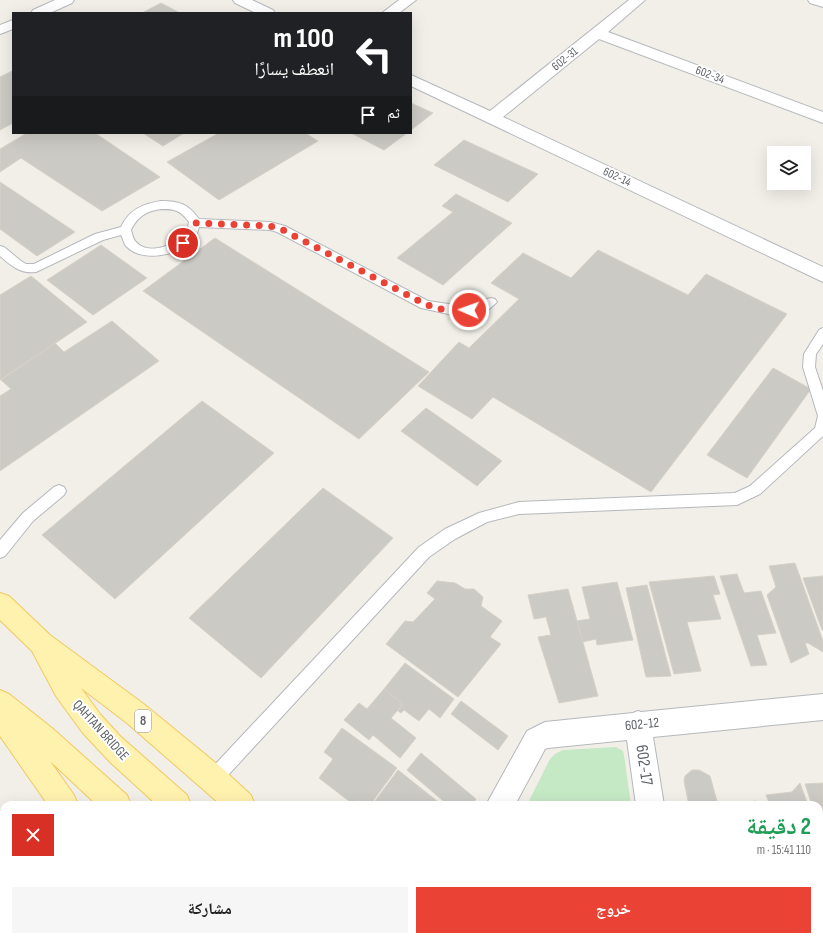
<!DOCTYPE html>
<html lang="ar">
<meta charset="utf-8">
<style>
:root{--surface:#fff;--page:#f6f6f6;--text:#222;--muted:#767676;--accent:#ea4335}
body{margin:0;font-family:"Sofia Sans Condensed","Noto Naskh Arabic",sans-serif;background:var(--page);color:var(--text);direction:rtl;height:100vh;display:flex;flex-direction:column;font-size:15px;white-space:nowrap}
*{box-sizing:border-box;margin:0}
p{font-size:13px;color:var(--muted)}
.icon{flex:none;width:22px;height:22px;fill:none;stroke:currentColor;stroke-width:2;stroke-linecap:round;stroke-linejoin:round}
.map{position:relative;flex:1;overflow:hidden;direction:ltr}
.panel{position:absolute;left:0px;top:801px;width:823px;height:140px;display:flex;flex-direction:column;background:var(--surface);border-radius:12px 12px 0 0;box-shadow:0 4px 16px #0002;direction:rtl}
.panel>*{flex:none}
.hud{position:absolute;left:12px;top:12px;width:400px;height:122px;border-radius:0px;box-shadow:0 4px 16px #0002;direction:rtl;background:#202124;color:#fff;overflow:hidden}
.fabs{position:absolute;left:767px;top:146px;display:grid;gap:8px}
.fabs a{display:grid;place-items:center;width:44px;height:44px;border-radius:0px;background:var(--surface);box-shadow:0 4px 16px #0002;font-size:20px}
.pin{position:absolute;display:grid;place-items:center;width:34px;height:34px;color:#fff;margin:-17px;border:2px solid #fff;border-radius:50%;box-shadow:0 1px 4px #0007}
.me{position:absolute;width:44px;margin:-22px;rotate:272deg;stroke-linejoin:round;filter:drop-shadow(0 0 3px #0008)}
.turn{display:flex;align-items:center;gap:14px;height:84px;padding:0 12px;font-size:18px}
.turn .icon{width:52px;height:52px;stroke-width:2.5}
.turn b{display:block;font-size:28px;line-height:34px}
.then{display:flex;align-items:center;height:38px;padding:0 12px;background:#0003;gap:8px;font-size:15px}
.round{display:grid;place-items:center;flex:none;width:42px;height:42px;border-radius:0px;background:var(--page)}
.headline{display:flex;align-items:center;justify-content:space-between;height:68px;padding:0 12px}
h1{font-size:24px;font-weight:700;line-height:30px;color:#1e9e55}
.primary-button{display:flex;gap:8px;margin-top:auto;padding:8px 12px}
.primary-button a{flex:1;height:46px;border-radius:0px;background:var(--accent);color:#fff;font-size:16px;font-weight:700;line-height:46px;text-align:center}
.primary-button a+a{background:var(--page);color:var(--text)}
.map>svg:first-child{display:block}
</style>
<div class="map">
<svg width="823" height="941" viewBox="0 0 823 941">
<rect width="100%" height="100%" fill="#f1efe8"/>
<g fill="#c5e8c5">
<polygon points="616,747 623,751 624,755 631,805 527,805 550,759 555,754 563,750"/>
<polygon points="443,937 648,937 649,941 438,941"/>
</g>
<g fill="#cccac5" stroke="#d6d1c6">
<polygon points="161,3 180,13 142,13"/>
<polygon points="12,71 13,123 0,130 0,77"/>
<polygon points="411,103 433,113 411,130"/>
<polygon points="27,133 95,133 160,177 102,211 21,158 0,172 0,149"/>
<polygon points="143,133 184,133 163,146"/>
<polygon points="219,133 305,133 318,141 219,200 167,162"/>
<polygon points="351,133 407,133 384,150"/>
<polygon points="464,140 538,174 508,202 434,165"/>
<polygon points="0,182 75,232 37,256 0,229"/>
<polygon points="456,194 512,223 443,285 397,258 453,212 442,206"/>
<polygon points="215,238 429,372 359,439 143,291"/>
<polygon points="101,245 147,278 93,315 47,280"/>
<polygon points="598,250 688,295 706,274 787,314 651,492 493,397 472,419 418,386 459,342 469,348 519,299 491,283 523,253 571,278"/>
<polygon points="31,276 87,322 0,380 0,295"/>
<polygon points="112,321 159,361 0,471 0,396 11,389 1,380 55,343 64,352"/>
<polygon points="773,368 811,389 747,478 707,455"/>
<polygon points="202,401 274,453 115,599 42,535"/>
<polygon points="426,408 502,461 477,486 401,431"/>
<polygon points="323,488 393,538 261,678 189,618"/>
<polygon points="795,563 823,641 823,652 808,643 805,643 809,654 791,663 767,595 776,587 769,566"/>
<polygon points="737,574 744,593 761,591 776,633 757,635 767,665 751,666 720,576"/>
<polygon points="714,576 720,594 713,595 721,619 687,622 701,671 674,674 649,582"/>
<polygon points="823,576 823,630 822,630 803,578"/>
<polygon points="437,581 455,583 465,589 474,589 483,597 481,606 502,621 490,637 501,644 458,697 386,644 405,621 413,622 435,599 427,593"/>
<polygon points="617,582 633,640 597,645 596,639 582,642 576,621 590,619 582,587"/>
<polygon points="647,585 671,676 646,677 626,588"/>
<polygon points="568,589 598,696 559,703 538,637 551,635 546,617 534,619 528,595"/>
<polygon points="405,663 454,699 440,718 429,709 419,721 404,710 401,713 398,711 403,704 384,689"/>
<polygon points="384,689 403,704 391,718 416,738 400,758 373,735 369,740 344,720 359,703 367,709"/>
<polygon points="461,701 508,736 498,750 451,714"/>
<polygon points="342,728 397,768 370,805 364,805 358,800 354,805 319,778 333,759 324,752"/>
<polygon points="421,753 476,799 472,805 448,805 407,770"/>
<polygon points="398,770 442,805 372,805"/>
<polygon points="692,770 699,770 710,776 718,805 689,805 684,781 685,776"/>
<polygon points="800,783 808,805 770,805 766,795 792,792"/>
<polygon points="823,783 823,839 819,827 819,805 812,805 805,784"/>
<polygon points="756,801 758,805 727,805"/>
<polygon points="819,837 823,848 823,892 819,892"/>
<polygon points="725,937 810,937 812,941 699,941"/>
</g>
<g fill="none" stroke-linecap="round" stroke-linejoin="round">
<g stroke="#b5b8bc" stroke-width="2">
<g id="lane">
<path d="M161,201C180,201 188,204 199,219L270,222L285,226L428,301L469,307H477L487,299L491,298L495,299L497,302L485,313L476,316L453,315L421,308L277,232L270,230L199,227C194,253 144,266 126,246C124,244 123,238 121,235L103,240L36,272C21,274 11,266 0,256V246L4,247L21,261L26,264H34L95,234L121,227C129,210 142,204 161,201ZM161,209C175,209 180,210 189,222C188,225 188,229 187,231C179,245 148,256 136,242C133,239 132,233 131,230C137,217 146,211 161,209Z"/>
<polygon points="823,328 823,344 816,354 815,367 823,391 823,436 760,494 737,505 519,514 487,522 455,539 429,557 219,785 213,788 207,785 204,779 207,773 419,547 445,529 479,513 519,502 735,493 750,486 815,428 818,416 803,367 804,354 819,330"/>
<polygon points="59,485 64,487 66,491 64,495 33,521 5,556 0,558 0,540 23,513 54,487"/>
<polygon points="57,937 78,937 77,941 56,941"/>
</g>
</g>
<g stroke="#b5b8bc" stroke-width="2">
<g id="street">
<polygon points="55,0 74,0 72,3 50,13 31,13 33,10"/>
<polygon points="233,0 252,0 273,10 275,13 256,13 235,3"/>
<polygon points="399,0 416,0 399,13 382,13"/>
<polygon points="629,0 645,0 608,32 823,112 823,123 599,39 503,117 823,267 823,282 411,86 411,75 490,111"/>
<polygon points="808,0 823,0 823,7 810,3"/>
<polygon points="13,20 13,29 0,34 0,25"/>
<polygon points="823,694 823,720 653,737 664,805 636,805 627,740 548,748 545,749 515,805 486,805 527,731 545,722 633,713 638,711 641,712"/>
<polygon points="654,937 684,937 685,941 655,941"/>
</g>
</g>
<g stroke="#f2c960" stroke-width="2">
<g id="primary">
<polygon points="0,593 9,596 50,635 145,705 223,769 251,795 255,805 221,805 127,723 81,688 100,714 120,736 187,795 191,805 157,805 110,762 82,732 56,696 32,651 0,620"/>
<polygon points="0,690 9,694 52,728 127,795 131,805 97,805 50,761 74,795 78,805 48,805 0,736"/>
<polygon points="172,937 204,937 206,941 174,941"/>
<polygon points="241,937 273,937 275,941 243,941"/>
<polygon points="307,937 340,937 342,941 309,941"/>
<polygon points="369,937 401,937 403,941 371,941"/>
</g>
</g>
<polyline stroke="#9cc7a9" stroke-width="3" stroke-dasharray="5 2.5" stroke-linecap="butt" points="133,941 137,937"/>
<use href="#lane" fill="#fff" fill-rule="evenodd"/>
<use href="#street" fill="#fff" fill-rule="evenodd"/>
<use href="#primary" fill="#fff2af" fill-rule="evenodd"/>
</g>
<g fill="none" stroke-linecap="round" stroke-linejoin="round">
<path stroke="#ea4335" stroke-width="7" stroke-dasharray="0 12.6" d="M183,243C190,237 194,232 195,223L270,226L281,229L425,304L438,309L469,310"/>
</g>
<g text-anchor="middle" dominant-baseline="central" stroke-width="4" stroke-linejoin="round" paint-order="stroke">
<g font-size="12" fill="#5f6368" stroke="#fff">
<text transform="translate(565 59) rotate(-39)">602-31</text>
<text transform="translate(710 75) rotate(21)">602-34</text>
<text transform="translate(617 177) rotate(25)">602-14</text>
</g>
<rect fill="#fff" stroke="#8f9295" stroke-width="1" x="135" y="710" width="16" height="22" rx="3"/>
<g font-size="13" font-weight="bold" fill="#5f6368">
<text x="143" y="721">8</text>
</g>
<g font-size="14" fill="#5f6368" stroke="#fff">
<text transform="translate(642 724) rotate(-6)">602-12</text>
<text transform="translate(101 730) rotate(48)">QAHTAN BRIDGE</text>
</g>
<g font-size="17" fill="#5f6368" stroke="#fff">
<text transform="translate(644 765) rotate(82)">602-17</text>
</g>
</g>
</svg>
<div class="fabs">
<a><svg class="icon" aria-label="layers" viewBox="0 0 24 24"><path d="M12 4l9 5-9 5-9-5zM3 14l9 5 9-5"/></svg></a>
</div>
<div class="pin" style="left:183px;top:243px;background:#d93025"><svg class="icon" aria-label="arrive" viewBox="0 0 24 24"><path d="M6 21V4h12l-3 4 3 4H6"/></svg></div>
<svg class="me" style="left:469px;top:310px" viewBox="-20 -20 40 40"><circle r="17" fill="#ea4335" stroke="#fff" stroke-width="3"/><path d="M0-11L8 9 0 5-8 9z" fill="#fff"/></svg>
<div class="hud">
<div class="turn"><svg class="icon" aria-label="left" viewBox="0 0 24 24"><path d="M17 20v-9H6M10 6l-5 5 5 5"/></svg><div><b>100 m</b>انعطف يسارًا</div></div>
<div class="then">ثم<svg class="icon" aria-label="arrive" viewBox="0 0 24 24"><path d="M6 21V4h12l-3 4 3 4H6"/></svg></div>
</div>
<section class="panel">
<div class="headline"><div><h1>2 دقيقة</h1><p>110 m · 15:41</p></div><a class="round" style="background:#d93025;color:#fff"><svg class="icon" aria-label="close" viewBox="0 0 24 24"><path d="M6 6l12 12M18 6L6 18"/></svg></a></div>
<div class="primary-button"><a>خروج</a><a>مشاركة</a></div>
</section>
</div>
